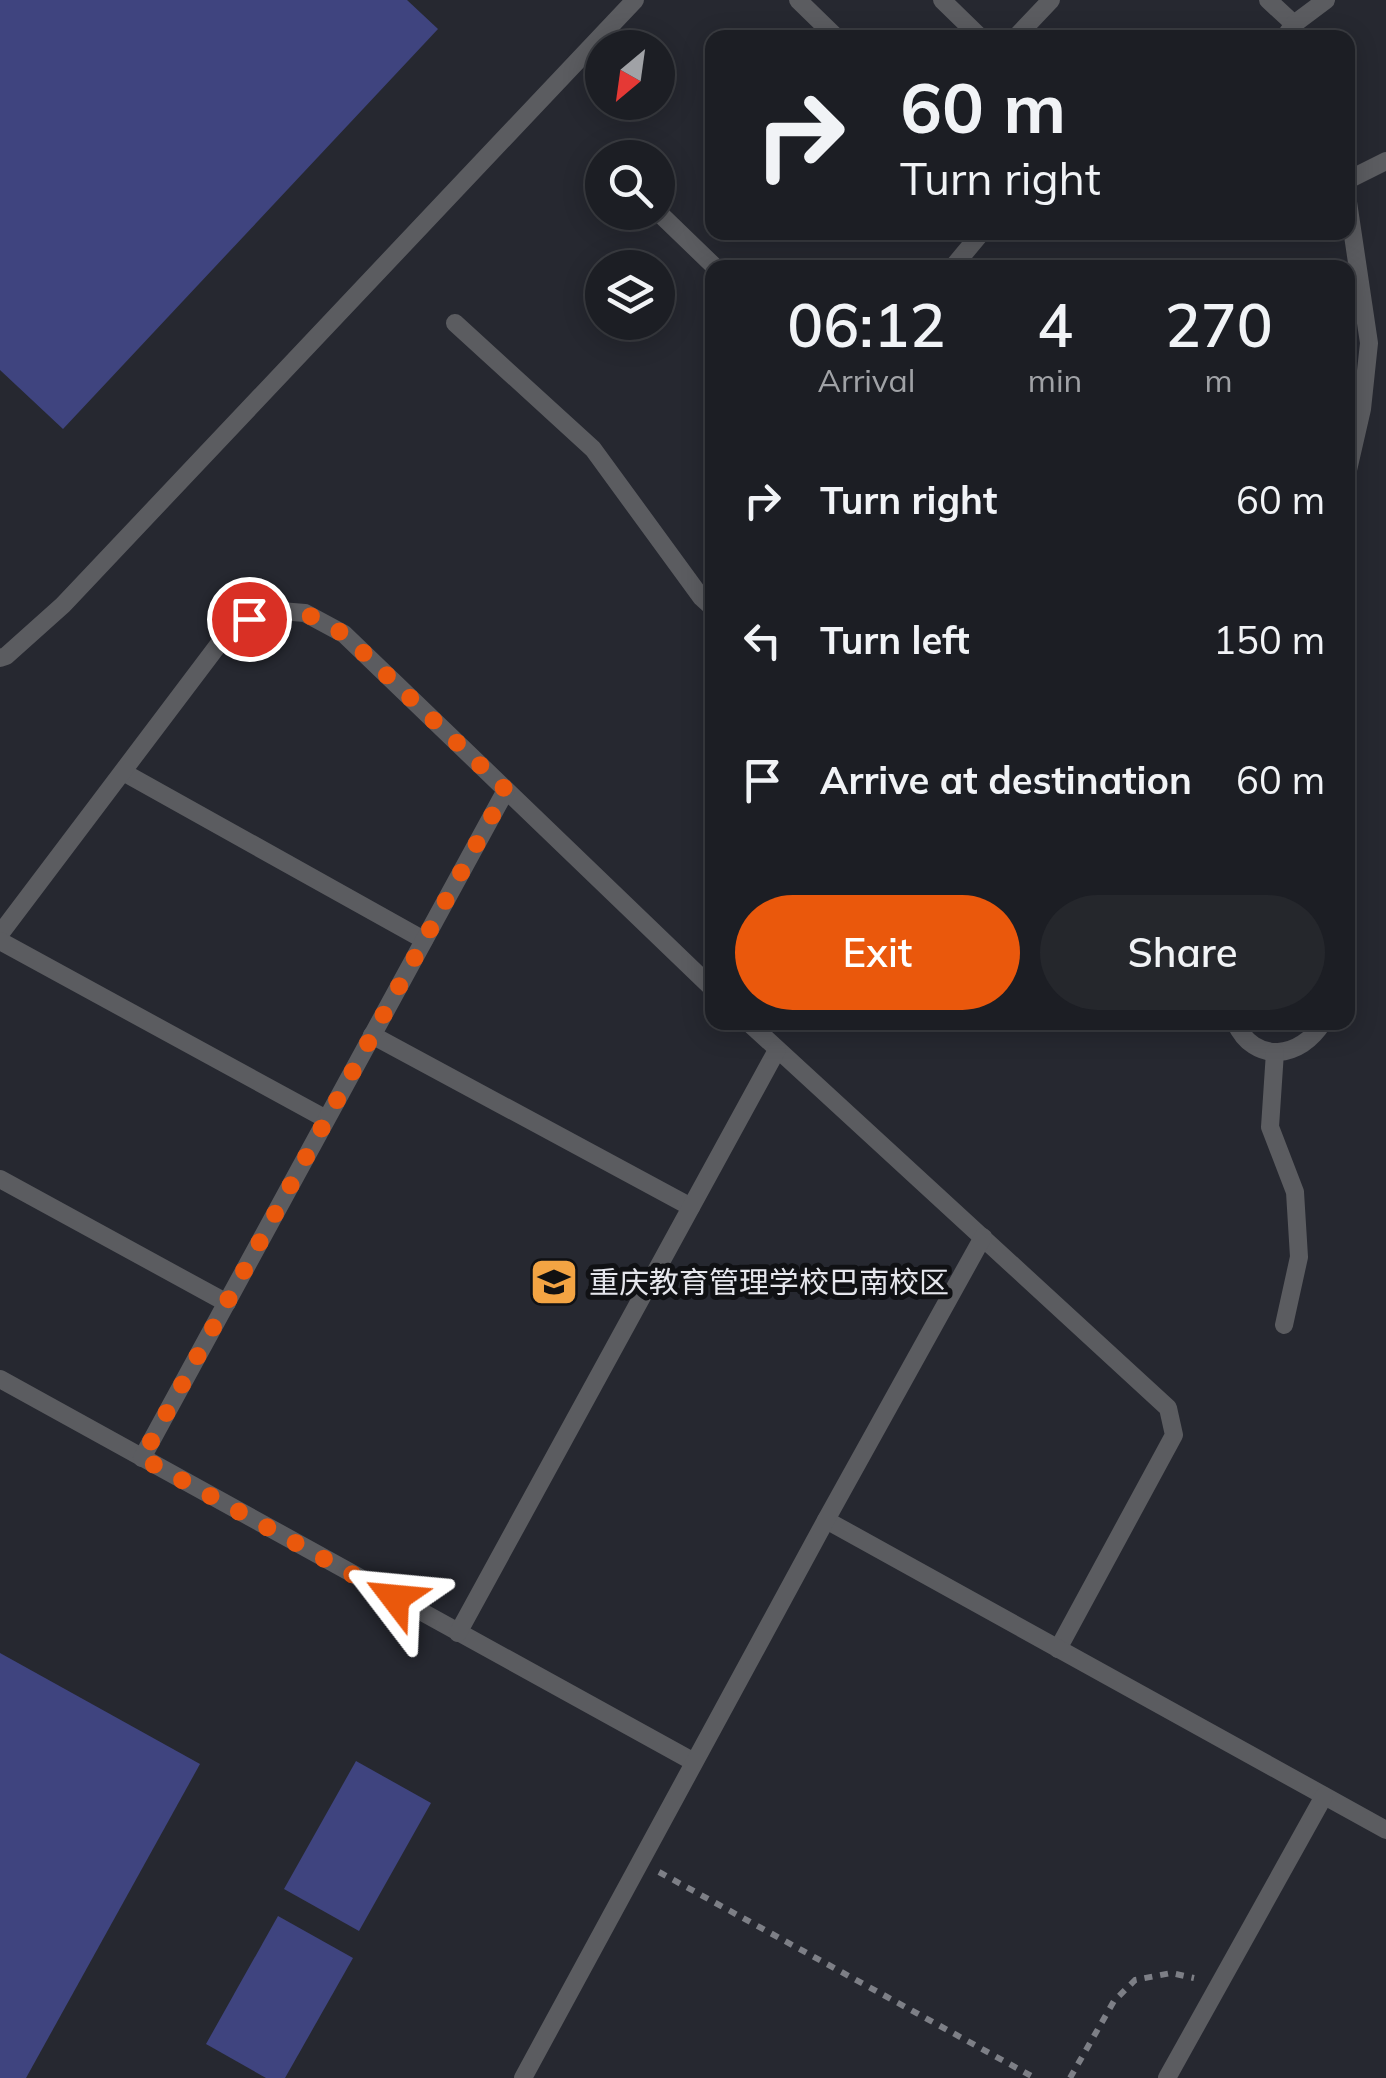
<!DOCTYPE html>
<meta charset="utf-8">
<style>
:root{--surface:#1c1e24;--page:#25272c;--text:#f1f3f6;--muted:#a0a2a6;--line:#3a3c41;--accent:#ea580c}
body{margin:0;font-family:Mulish,"Noto Sans SC",sans-serif;background:var(--page);color:var(--text);height:100vh;display:flex;flex-direction:column;font-size:38px;white-space:nowrap}
*{box-sizing:border-box;margin:0}
p{font-size:32px;color:var(--muted)}
.icon{flex:none;width:55px;height:55px;fill:none;stroke:currentColor;stroke-width:2;stroke-linecap:round;stroke-linejoin:round}
.map{position:relative;flex:1;overflow:hidden}
.drawer{position:absolute;left:705px;top:260px;width:650px;height:770px;display:flex;flex-direction:column;background:var(--surface);border-radius:20px;box-shadow:0 5px 25px #0003,0 0 0 2px var(--line)}
.drawer>*{flex:none}
.hud{position:absolute;left:705px;top:30px;width:650px;height:210px;border-radius:20px;box-shadow:0 5px 25px #0003,0 0 0 2px var(--line);background:#1c1e24;color:var(--text);overflow:hidden}
.needle{width:65px;rotate:209deg}
.controls{position:absolute;left:585px;top:30px;display:grid;gap:20px}
.controls a{display:grid;place-items:center;width:90px;height:90px;border-radius:50%;background:var(--surface);box-shadow:0 5px 25px #0003,0 0 0 2px var(--line);font-size:50px}
.pin{position:absolute;display:grid;place-items:center;width:85px;height:85px;color:#fff;margin:-42px;border:5px solid #fff;border-radius:50%;box-shadow:0 2px 10px #0007}
.me{position:absolute;width:110px;margin:-55px;rotate:299deg;stroke-linejoin:round;filter:drop-shadow(0 0 8px #0008)}
.turn{display:flex;align-items:center;gap:35px;height:210px;padding:0 30px;font-size:45px}
.turn .icon{width:130px;height:130px;stroke-width:2.5}
.turn b{display:block;font-size:70px;line-height:85px}
.eta{display:flex;justify-content:space-evenly;align-items:center;height:170px;text-align:center}
.eta b{font-size:60px;font-weight:600;line-height:70px}
.primary-button{display:flex;gap:20px;margin-top:auto;padding:20px 30px}
.primary-button a{flex:1;height:115px;border-radius:60px;background:var(--accent);color:#fff;font-size:40px;font-weight:600;line-height:115px;text-align:center}
.primary-button a+a{background:var(--page);color:var(--text)}
ul{padding:0;list-style:none}
li{display:flex;align-items:center;gap:30px;height:140px;padding:0 30px}
li div{flex:1}
li b{display:block;font-size:38px}
li em{font-style:normal}
.map>svg:first-child{display:block}
</style>
<div class="map">
<svg width="1386" height="2078" viewBox="0 0 1386 2078">
<rect width="100%" height="100%" fill="#262830"/>
<g fill="#3f447f">
<polygon points="0,0 407,0 438,29 63,429 0,370"/>
<polygon points="0,1653 200,1764 26,2078 0,2078"/>
<polygon points="356,1761 431,1803 359,1931 284,1889"/>
<polygon points="278,1916 353,1958 285,2078 266,2078 206,2044"/>
</g>
<g fill="none" stroke-linecap="round" stroke-linejoin="round">
<g stroke="#7d7f86" stroke-width="6" stroke-dasharray="8 8" stroke-linecap="butt">
<polyline points="659,1872 1035,2078"/>
<polyline points="1070,2078 1114,2001 1135,1980 1171,1973 1194,1978"/>
</g>
<g stroke="#5b5c60" stroke-width="18">
<polyline points="798,0 837,38"/>
<polyline points="942,0 981,38"/>
<polyline points="1268,0 1294,24"/>
<polyline points="1015,38 1051,0"/>
<polyline points="1284,38 1294,24 1326,0"/>
<polyline points="1348,180 1386,161"/>
<polyline points="1348,202 1369,343 1362,409 1348,470"/>
<polyline points="658,212 716,268"/>
<polyline points="952,268 982,232"/>
<polyline points="455,323 593,449 701,597 712,607"/>
<polyline points="0,658 6,656 63,605 635,0"/>
<polyline points="123,772 424,940"/>
<polyline points="0,934 231,628 268,610 305,613 344,634 712,988"/>
<polyline points="0,941 326,1119"/>
<polyline points="748,1022 1168,1408 1174,1435 1058,1649"/>
<path d="M1235,1022C1254,1065 1301,1059 1323,1022"/>
<polyline points="372,1035 691,1207"/>
<polyline points="1275,1052 1270,1127 1295,1192 1299,1257 1284,1325"/>
<polyline points="0,1179 227,1303"/>
<polyline points="0,1379 694,1762"/>
<polyline points="142,1458 506,790"/>
<polyline points="826,1520 1386,1830"/>
<polyline points="458,1633 777,1050"/>
<polyline points="523,2078 826,1520 983,1237"/>
<polyline points="1167,2078 1324,1796"/>
</g>
</g>
<g fill="none" stroke-linecap="round" stroke-linejoin="round">
<polyline stroke="#ea580c" stroke-width="18" stroke-dasharray="0 32.4" points="249,619 268,610 305,613 344,634 506,790 142,1458 395,1598"/>
</g>
<defs>
<g id="university-square" transform="scale(2.5)"><rect x="-9" y="-9" width="18" height="18" rx="4" fill="#f3a443" stroke="#101114"/><path d="M0-5L7-2L0 1L-7-2ZM-4 1L0 2.5L4 1V4Q0 6-4 4Z" fill="#111"/></g>
</defs>
<g fill-rule="evenodd">
<use href="#university-square" x="554" y="1282"/>
</g>
<g text-anchor="middle" dominant-baseline="central" stroke-width="10" stroke-linejoin="round" paint-order="stroke">
<g font-size="30" fill="#e5e6ec" stroke="#101114" text-anchor="start">
<text x="589" y="1282">重庆教育管理学校巴南校区</text>
</g>
</g>
</svg>
<div class="controls">
<a><svg class="needle" viewBox="-14 -14 28 28"><path d="M0-13l5 13h-10z" fill="#e53935"/><path d="M0 13l5-13h-10z" fill="#a0a2a6"/></svg></a>
<a><svg class="icon" aria-label="search" viewBox="0 0 24 24"><circle cx="10" cy="10" r="6"/><path d="M15 15l6 6"/></svg></a>
<a><svg class="icon" aria-label="layers" viewBox="0 0 24 24"><path d="M12 4l9 5-9 5-9-5zM3 14l9 5 9-5"/></svg></a>
</div>
<div class="pin" style="left:249px;top:619px;background:#d93025"><svg class="icon" aria-label="arrive" viewBox="0 0 24 24"><path d="M6 21V4h12l-3 4 3 4H6"/></svg></div>
<svg class="me" style="left:395px;top:1598px" viewBox="-20 -20 40 40"><path d="M0-17L14 15 0 8-14 15z" fill="#ea580c" stroke="#fff" stroke-width="4"/></svg>
<div class="hud">
<div class="turn"><svg class="icon" aria-label="right" viewBox="0 0 24 24"><path d="M7 20v-9h11M14 6l5 5-5 5"/></svg><div><b>60 m</b>Turn right</div></div>
</div>
<section class="drawer">
<div class="eta">
<div><b>06:12</b><p>Arrival</p></div>
<div><b>4</b><p>min</p></div>
<div><b>270</b><p>m</p></div>
</div>
<ul>
<li><svg class="icon" aria-label="right" viewBox="0 0 24 24"><path d="M7 20v-9h11M14 6l5 5-5 5"/></svg><div><b>Turn right</b></div><em>60 m</em></li>
<li><svg class="icon" aria-label="left" viewBox="0 0 24 24"><path d="M17 20v-9H6M10 6l-5 5 5 5"/></svg><div><b>Turn left</b></div><em>150 m</em></li>
<li><svg class="icon" aria-label="arrive" viewBox="0 0 24 24"><path d="M6 21V4h12l-3 4 3 4H6"/></svg><div><b>Arrive at destination</b></div><em>60 m</em></li>
</ul>
<div class="primary-button"><a>Exit</a><a>Share</a></div>
</section>
</div>
